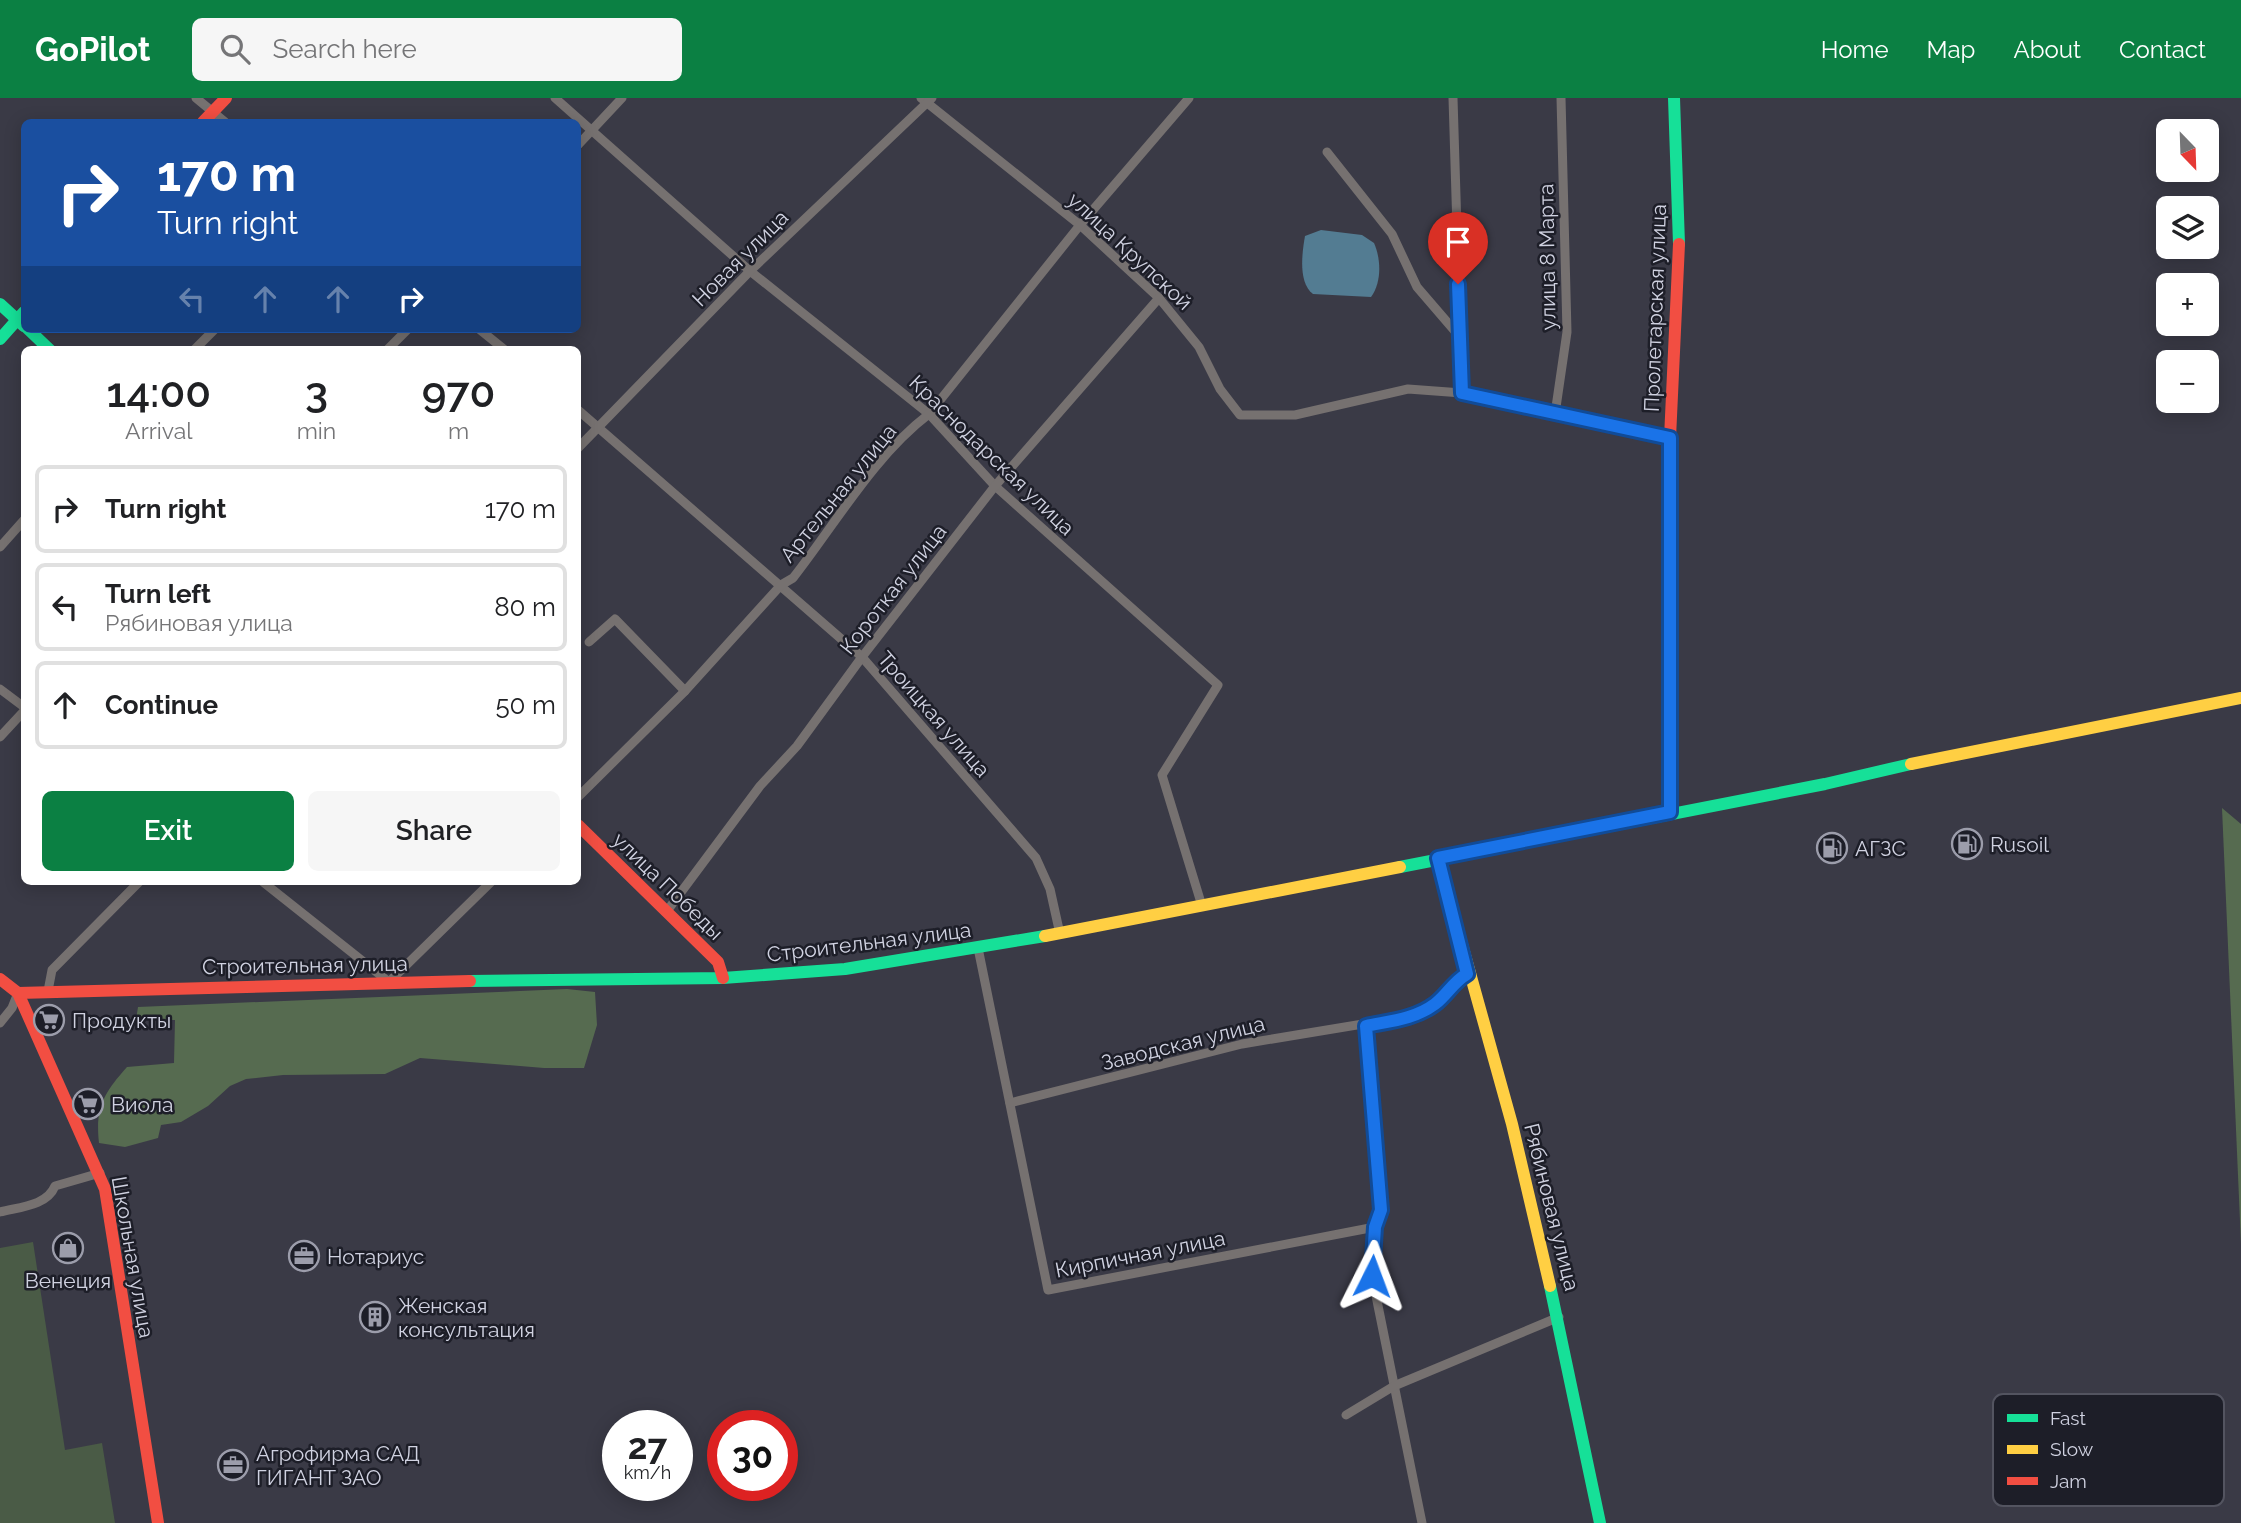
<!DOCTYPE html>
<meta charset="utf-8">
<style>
:root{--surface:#fff;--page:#f6f6f6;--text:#202124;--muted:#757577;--line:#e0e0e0;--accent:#0b8043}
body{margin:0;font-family:Raleway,sans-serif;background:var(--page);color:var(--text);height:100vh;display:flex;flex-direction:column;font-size:26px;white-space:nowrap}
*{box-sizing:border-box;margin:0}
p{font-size:23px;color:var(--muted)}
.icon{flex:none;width:38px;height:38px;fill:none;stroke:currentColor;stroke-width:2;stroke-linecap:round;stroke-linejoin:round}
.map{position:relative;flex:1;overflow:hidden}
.details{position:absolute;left:21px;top:248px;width:560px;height:539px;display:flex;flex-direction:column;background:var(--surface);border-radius:10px;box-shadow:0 4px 18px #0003}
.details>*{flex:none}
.banner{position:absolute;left:21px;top:21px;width:560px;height:214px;border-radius:10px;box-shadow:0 4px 18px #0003;background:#1a4fa0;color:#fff;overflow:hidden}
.needle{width:46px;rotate:157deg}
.controls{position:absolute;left:2156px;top:21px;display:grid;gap:14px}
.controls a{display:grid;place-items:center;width:63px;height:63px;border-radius:10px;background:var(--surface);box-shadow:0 4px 18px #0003;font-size:35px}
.speed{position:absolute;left:602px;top:1312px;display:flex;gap:14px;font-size:35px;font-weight:700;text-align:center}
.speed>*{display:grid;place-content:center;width:91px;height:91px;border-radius:50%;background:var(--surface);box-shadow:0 4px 18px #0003;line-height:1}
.speed small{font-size:18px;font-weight:400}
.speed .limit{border:10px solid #d22;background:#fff;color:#111}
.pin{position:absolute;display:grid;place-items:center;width:60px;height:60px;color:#fff;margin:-72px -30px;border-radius:50% 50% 50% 0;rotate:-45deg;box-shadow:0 0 7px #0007}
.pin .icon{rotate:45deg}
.me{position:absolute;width:77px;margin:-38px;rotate:3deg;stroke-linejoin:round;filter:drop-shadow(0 0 5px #0008)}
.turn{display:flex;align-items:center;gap:24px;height:147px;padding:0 21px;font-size:32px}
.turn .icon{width:91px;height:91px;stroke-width:2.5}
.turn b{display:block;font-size:49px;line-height:60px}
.lanes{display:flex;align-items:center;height:66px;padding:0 21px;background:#0003;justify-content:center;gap:35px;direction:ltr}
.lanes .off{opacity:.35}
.eta{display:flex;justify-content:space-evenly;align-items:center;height:119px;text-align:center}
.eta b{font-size:42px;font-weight:600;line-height:49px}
.action{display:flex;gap:14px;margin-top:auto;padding:14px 21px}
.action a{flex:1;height:80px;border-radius:10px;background:var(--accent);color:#fff;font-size:28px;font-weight:600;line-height:80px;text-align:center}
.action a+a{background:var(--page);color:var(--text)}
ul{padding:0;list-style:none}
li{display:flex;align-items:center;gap:21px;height:88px;margin:0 14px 10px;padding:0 7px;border:4px solid var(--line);border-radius:10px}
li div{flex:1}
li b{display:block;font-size:26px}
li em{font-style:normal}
header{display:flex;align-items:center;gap:42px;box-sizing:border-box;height:98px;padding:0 35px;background:var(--accent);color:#fff}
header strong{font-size:33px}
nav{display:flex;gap:38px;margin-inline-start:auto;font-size:24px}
.search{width:490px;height:63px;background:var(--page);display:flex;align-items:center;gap:18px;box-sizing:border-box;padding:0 24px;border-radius:10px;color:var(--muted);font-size:26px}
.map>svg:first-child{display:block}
</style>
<header>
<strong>GoPilot</strong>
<div class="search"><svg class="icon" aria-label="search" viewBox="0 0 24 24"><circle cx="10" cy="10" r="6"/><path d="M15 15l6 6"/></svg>Search here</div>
<nav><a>Home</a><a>Map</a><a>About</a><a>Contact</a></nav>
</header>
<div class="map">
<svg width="2241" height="1425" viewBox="0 0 2241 1425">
<rect width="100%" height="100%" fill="#3a3a46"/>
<polygon fill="#4a5b46" points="33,1144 65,1352 102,1345 115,1425 0,1425 0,1150"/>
<g fill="#566b50">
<polygon points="2222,710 2241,726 2241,1146"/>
<path d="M567,891L595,894L597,927L584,970H544L420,960L385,976L283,977L246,981L230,988L208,1008L181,1024L161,1027L158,1040L125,1049L99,1045C95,1009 104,995 127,969L174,965L175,922H136L138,909Z"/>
</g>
<path fill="#537c92" d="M1321,132L1362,137L1374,145C1381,161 1382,184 1371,199L1313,196C1298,185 1302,155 1305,138Z"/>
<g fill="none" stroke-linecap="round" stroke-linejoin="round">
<g stroke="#767170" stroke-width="9">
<polyline points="196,0 225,24"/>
<polyline points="555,0 750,173 929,316 995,388 1218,587 1162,677 1202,808"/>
<polyline points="921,0 1080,127 1159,200 1199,249 1220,291 1240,317 1295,317 1408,291 1462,295 1670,340"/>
<polyline points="1453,0 1462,295"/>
<polyline points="578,47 622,0"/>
<polyline points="1327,54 1392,136 1417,189 1460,239"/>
<polyline points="479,231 505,252"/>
<polyline points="194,252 215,231"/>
<polyline points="387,252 408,231"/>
<polyline points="578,312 862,559 1036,760 1050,791 1060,836"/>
<polyline points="1555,316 1567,234 1561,0"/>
<polyline points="578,350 750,173 932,0"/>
<polyline points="0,449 24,422"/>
<polyline points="589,544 615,521 685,593"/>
<polyline points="0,591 24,609"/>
<polyline points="0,639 24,613"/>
<path d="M578,699L685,593L781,487L793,480C836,425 874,358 929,316L1080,127L1189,0"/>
<polyline points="263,784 389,884 491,784"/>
<polyline points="667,813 760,688 797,648 862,559 995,388 1159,200"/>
<polyline points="978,850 1048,1192 1375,1129"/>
<polyline points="48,893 52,872 139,784"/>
<polyline points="0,925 12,910 18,895"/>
<polyline points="1366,928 1381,1112 1375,1129 1372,1178 1422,1425"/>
<polyline points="1010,1005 1242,946 1417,917 1437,905 1453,884 1467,876"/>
<path d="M0,1114C19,1109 47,1108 55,1088L100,1075"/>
<polyline points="1346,1317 1394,1288 1559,1219"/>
</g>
<g stroke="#16e098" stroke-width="12">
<polyline points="1674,0 1679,146"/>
<polyline points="0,206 24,228"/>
<polyline points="28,231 50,252"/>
<polyline points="0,241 24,214"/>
<polyline points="1400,769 1825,686 1911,666"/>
<polyline points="470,883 723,880 845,871 1045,838"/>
<polyline points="1550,1188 1600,1425"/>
</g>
<g stroke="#ffcf43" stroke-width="12">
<polyline points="1911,666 2241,600"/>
<polyline points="1438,760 1512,1026 1550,1188"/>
<polyline points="1045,838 1400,769"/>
</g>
<g stroke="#f24e42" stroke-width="12">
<polyline points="203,24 226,0"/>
<polyline points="1670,714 1670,340 1679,146"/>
<polyline points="578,727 718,864 723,880"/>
<polyline points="0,881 18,895 105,1091 158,1425"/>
<polyline points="18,895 470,883"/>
</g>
</g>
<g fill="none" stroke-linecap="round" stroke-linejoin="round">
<g stroke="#114b97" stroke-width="18">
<path id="route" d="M1372,1178L1375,1129L1381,1112L1366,928C1390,923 1415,921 1435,906C1447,897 1453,884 1467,876L1438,760L1670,714V340L1462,295L1458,186"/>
</g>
<use href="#route" stroke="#1a73e8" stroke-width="12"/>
</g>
<defs>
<g id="fuel-ring" transform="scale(1.575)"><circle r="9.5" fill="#1d1e28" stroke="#9c9dab" stroke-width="1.5"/><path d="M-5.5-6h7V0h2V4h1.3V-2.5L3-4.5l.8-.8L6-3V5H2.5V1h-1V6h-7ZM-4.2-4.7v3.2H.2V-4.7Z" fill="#9c9dab"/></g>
<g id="supermarket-ring" transform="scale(1.575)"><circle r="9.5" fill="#1d1e28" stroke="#9c9dab" stroke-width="1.5"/><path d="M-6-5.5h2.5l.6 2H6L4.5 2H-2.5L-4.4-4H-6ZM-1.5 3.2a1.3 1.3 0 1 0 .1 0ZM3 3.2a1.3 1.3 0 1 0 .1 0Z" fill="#9c9dab"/></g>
<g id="shop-ring" transform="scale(1.575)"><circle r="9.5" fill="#1d1e28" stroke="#9c9dab" stroke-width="1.5"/><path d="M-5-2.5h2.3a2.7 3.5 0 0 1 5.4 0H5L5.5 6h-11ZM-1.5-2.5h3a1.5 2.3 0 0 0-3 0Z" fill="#9c9dab"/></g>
<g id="office-ring" transform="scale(1.575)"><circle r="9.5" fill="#1d1e28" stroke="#9c9dab" stroke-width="1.5"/><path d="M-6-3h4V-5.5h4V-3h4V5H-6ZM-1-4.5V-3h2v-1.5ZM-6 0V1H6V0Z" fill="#9c9dab"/></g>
<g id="building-ring" transform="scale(1.575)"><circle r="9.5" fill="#1d1e28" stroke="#9c9dab" stroke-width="1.5"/><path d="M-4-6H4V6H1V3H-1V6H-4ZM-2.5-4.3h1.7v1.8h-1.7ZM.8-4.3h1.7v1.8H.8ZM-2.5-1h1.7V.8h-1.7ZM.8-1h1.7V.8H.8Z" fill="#9c9dab"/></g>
</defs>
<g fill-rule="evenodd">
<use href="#fuel-ring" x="1967" y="746"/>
<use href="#fuel-ring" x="1832" y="750"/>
<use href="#supermarket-ring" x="49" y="922"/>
<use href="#supermarket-ring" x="88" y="1006"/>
<use href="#shop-ring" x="68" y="1150"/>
<use href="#office-ring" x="304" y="1158"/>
<use href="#building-ring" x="375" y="1219"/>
<use href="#office-ring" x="233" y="1367"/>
</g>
<g text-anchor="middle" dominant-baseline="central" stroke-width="5" stroke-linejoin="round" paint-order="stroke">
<g font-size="21" fill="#d0d2e1" stroke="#1d1e28">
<text transform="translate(1130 153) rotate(43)">улица Крупской</text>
<text transform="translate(1547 159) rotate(-91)">улица 8 Марта</text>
<text transform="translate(740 160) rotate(-45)">Новая улица</text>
<text transform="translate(1655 210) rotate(-88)">Пролетарская улица</text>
<text transform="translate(992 357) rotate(44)">Краснодарская улица</text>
<text transform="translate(838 395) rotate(-51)">Артельная улица</text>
<text transform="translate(893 491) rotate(-52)">Короткая улица</text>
<text transform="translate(934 616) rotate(49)">Троицкая улица</text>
<text transform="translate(668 788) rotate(44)">улица Победы</text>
<text transform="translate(869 844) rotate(-7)">Строительная улица</text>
<text transform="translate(305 867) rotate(-1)">Строительная улица</text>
<text transform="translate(1183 945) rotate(-14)">Заводская улица</text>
<text transform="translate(1552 1109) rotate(76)">Рябиновая улица</text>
<text transform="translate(1140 1156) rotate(-11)">Кирпичная улица</text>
<text transform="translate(133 1159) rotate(80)">Школьная улица</text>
</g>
<g font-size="21" fill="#d0d2e1" stroke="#1d1e28" text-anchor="start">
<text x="1990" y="746">Rusoil</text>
<text x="1855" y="750">АГЗС</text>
<text x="72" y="922">Продукты</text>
<text x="111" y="1006">Виола</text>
<text x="327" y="1158">Нотариус</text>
<text x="68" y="1182" text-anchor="middle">Венеция</text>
<text x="398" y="1207">Женская<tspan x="398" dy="24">консультация</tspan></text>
<text x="256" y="1355">Агрофирма САД<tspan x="256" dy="24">ГИГАНТ ЗАО</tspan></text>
</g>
</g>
<rect x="1993" y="1296" width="231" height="112" rx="10" fill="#1d1e28" stroke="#535460" stroke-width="2"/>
<rect x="2007" y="1316" width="31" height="8" fill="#16e098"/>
<rect x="2007" y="1347" width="31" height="9" fill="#ffcf43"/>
<rect x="2007" y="1379" width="31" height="8" fill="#f24e42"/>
<g font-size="19" fill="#d0d2e1">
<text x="2050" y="1327">Fast</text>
<text x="2050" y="1358">Slow</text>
<text x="2050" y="1390">Jam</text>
</g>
</svg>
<div class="controls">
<a><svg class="needle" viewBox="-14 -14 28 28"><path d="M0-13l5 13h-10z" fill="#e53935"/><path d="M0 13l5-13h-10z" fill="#757577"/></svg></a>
<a><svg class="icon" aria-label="layers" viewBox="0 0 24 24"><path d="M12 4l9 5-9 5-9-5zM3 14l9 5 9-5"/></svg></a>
<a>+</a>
<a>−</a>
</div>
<div class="speed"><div>27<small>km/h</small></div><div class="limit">30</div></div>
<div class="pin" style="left:1458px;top:186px;background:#d93025"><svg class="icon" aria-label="arrive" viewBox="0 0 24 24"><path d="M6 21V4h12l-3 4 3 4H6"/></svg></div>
<svg class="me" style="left:1372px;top:1178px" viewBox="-20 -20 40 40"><path d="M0-17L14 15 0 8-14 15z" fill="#1a73e8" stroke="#fff" stroke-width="4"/></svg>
<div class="banner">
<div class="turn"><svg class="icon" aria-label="right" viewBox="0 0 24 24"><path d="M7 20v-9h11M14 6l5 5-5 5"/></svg><div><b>170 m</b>Turn right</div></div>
<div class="lanes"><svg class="icon off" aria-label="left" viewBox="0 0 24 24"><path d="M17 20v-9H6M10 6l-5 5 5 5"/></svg><svg class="icon off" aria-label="ahead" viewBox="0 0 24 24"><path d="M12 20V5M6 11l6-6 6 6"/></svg><svg class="icon off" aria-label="ahead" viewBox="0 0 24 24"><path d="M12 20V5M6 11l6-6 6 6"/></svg><svg class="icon" aria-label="right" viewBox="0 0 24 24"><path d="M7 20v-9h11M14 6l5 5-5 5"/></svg></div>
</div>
<section class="details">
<div class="eta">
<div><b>14:00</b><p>Arrival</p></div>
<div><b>3</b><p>min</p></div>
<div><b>970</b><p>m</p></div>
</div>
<ul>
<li><svg class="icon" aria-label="right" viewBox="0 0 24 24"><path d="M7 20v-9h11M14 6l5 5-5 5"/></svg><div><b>Turn right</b></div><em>170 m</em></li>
<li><svg class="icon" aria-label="left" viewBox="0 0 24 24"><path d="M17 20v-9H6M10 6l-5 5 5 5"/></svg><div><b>Turn left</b><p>Рябиновая улица</p></div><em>80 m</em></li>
<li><svg class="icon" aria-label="ahead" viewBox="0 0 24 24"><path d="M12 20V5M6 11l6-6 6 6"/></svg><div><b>Continue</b></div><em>50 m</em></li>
</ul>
<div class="action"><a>Exit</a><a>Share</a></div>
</section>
</div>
